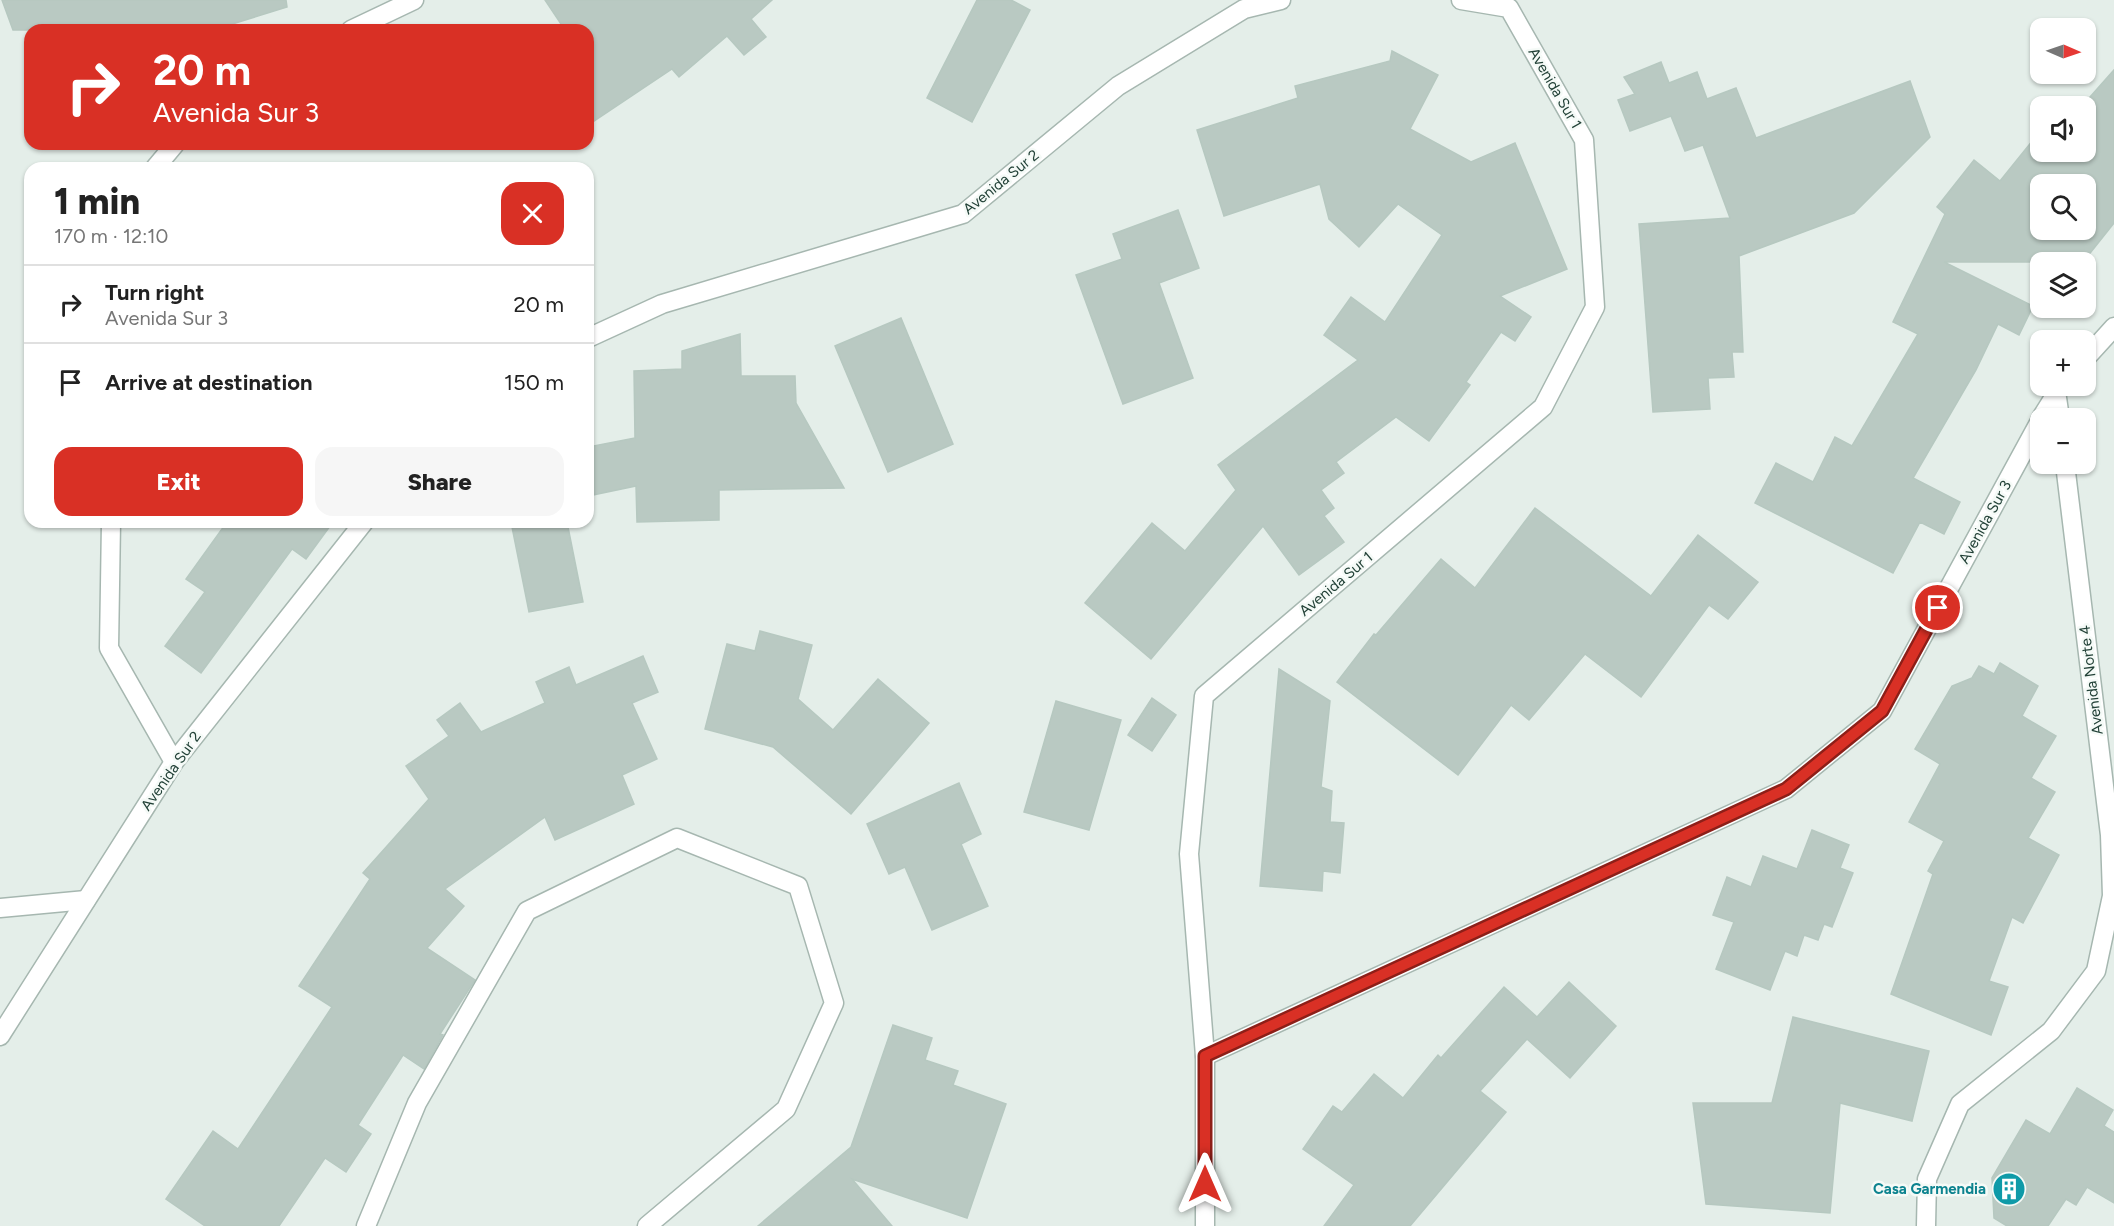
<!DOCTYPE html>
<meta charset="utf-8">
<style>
:root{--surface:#fff;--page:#f6f6f6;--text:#222;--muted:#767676;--line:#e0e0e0;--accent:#d93025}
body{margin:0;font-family:Figtree,sans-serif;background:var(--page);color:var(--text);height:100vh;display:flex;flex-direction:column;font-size:22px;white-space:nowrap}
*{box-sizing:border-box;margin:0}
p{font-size:20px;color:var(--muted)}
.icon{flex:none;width:33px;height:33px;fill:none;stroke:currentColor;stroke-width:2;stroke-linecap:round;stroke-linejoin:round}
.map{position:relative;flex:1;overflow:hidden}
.drawer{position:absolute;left:24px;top:162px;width:570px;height:366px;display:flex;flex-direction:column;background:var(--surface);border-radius:18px;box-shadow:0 2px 4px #0004}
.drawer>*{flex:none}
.top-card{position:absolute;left:24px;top:24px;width:570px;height:126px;border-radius:18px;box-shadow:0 2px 4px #0004;background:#d93025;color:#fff;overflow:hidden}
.needle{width:39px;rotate:92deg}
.tools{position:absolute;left:2030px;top:18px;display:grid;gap:12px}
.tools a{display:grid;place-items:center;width:66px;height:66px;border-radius:12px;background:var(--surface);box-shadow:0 2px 4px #0004;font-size:30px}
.pin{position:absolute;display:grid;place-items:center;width:51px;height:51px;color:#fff;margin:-26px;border:3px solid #fff;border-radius:50%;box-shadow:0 2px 6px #0007}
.me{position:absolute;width:66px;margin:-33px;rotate:0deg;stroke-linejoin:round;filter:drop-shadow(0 0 4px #0008)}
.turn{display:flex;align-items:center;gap:21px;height:126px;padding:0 30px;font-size:27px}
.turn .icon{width:78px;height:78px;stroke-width:2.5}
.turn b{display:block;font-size:42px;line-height:51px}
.round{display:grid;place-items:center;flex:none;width:63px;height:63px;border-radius:18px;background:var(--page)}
.headline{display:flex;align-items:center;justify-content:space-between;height:102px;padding:0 30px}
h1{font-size:36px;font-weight:800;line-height:45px}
.cta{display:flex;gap:12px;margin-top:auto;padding:12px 30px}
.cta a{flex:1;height:69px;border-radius:18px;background:var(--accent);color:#fff;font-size:24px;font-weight:800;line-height:69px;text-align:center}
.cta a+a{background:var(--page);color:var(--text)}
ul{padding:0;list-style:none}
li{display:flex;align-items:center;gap:18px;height:78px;padding:0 30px;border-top:2px solid var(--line)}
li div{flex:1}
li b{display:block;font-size:22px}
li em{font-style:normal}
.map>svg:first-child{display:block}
</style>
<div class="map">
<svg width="2114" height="1226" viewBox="0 0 2114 1226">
<rect width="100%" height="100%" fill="#e4eee9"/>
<g fill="#b9c9c2" stroke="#b6c8c0" stroke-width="1.5" fill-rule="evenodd">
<polygon points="2,0 286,0 287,7 213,30 13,30"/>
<polygon points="545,0 772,0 751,19 766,37 744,55 727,36 679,77 672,69 588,125 588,30 565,30"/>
<polygon points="977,0 1011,0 1030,10 972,122 927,98"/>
<polygon points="1392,51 1438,75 1410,129 1471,162 1515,143 1567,269 1500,296 1531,317 1515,341 1501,332 1466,382 1470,385 1429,441 1396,417 1336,462 1344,473 1321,490 1334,508 1324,516 1344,542 1299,575 1263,526 1151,659 1085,603 1152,523 1185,551 1236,490 1218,465 1358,360 1324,335 1351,297 1385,322 1442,235 1398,204 1359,247 1329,219 1320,184 1224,216 1197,130 1298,98 1295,86 1390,61"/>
<polygon points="1661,62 1669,83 1697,72 1707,99 1736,88 1756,138 1910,81 1930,137 1854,213 1739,256 1743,352 1732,352 1734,377 1708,378 1710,409 1653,412 1639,224 1730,218 1703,145 1685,151 1671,116 1630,131 1618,100 1635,94 1624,77"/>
<path d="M2114,70V223L2083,262H1944L2033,306L2019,335L1998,324L1976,370L1913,478L1960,502L1944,534L1920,522L1893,573L1755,503L1776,463L1813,482L1835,437L1852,446L1918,334L1893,322L1945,214L1937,207L1974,160L2000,181L2033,140L2040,145V152H2085V106H2082ZM2040,184H2085V230H2040Z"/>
<polygon points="1178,210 1199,268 1159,283 1193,378 1123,404 1076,275 1122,259 1113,234"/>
<polygon points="901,318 953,444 888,472 835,346"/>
<polygon points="740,334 741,376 795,376 796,403 844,488 719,490 719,520 637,522 636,486 588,496 588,447 635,438 634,371 682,369 682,351"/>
<polygon points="1535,508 1651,596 1698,535 1758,582 1728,619 1709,605 1641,697 1585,654 1529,720 1511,705 1458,775 1337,682 1374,634 1376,635 1441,559 1475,588"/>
<polygon points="227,522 333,522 306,559 292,549 201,673 165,646 205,592 186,579"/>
<polygon points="511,522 567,522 583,602 529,612"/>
<polygon points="760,631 812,645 798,699 833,730 878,679 929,723 851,814 773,747 705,729 727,644 755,651"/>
<polygon points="643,656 658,692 632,703 657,759 622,775 634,804 555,840 545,817 445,889 464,906 427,948 475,980 440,1034 443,1035 424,1069 403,1055 358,1125 371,1134 346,1172 325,1158 279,1226 205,1226 166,1199 213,1131 238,1149 332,1007 299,986 370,879 363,873 429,799 406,766 449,736 437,720 460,703 481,732 545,703 536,682 569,667 576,685"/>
<polygon points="2000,663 2038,686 2022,716 2056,736 2031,778 2055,792 2028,838 2059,855 2023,923 2012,917 1989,981 2008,987 1991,1035 1891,994 1933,874 1928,871 1944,841 1909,822 1940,764 1915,749 1952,686 1972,678 1979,666 1994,674"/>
<polygon points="1279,669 1330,701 1321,787 1332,791 1330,822 1344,823 1340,873 1323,871 1322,891 1260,886"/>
<polygon points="1152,698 1176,715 1152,751 1128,735"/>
<polygon points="1056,701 1121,720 1089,830 1024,812"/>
<polygon points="959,783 981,834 961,844 988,906 932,930 905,867 889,874 867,824"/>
<polygon points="1812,830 1849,845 1840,868 1853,873 1832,927 1824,924 1818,940 1804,935 1797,956 1785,951 1770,990 1716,969 1734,922 1713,915 1727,877 1751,887 1763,856 1797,869"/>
<polygon points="1569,982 1616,1026 1570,1078 1527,1039 1480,1091 1506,1112 1410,1226 1324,1226 1354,1185 1303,1149 1333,1106 1342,1112 1374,1074 1403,1098 1438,1055 1441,1058 1504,987 1537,1017"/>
<polygon points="1793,1017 1929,1051 1912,1121 1840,1103 1830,1213 1706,1204 1693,1103 1772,1103"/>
<polygon points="893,1025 932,1038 925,1060 958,1071 953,1085 1006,1104 967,1218 852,1179 892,1226 758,1226 851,1147"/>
<polygon points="2077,1088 2113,1110 2104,1126 2114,1132 2114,1203 2087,1187 2076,1205 2066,1199 2048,1226 2007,1226 1994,1218 1992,1178 2026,1120 2050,1134"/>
</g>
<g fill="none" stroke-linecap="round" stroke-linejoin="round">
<g stroke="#a6b7b0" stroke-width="21">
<g id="minor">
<polyline points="351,30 414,0"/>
<polyline points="155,168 175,144"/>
<polyline points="588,338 662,304 963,214 1118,86 1244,9 1281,0"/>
<polyline points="2085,359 2114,327"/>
<polyline points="2056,391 2060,418"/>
<polyline points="2041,418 2061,386"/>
<polyline points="111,522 109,648 174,762"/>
<polyline points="0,908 86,900"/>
<polyline points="0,1036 174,762 364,522"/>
<polyline points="1205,1056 1786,789 1882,711 2040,421"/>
<polyline points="366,1226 417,1103 527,911 677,838 798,886 834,1003 786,1109 647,1226"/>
<polyline points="1205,1226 1205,1056 1189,854 1204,696 1543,407 1595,307 1584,140 1509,8 1461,0"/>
<polyline points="1926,1226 1927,1179 1960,1104 2051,1031 2096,971 2112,896 2110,835 2065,464"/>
</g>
</g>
<use href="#minor" stroke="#fff" stroke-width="18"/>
</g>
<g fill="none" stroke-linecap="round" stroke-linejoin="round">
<g stroke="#8d1f18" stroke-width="15">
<polyline id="route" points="1205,1184 1205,1056 1786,789 1882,711 1938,608"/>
</g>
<use href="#route" stroke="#d93025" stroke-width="10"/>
</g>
<defs>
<g id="building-disc" transform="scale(1.725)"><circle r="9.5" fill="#0f9aa8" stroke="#f5faf7"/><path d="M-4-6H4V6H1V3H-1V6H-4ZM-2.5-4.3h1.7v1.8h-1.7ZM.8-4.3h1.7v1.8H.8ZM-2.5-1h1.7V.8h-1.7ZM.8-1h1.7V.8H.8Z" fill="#fff"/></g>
</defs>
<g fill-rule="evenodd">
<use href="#building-disc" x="2009" y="1189"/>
</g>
<g text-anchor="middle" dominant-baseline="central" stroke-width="5" stroke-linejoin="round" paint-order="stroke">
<g font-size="15" fill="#224137" stroke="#f5faf7">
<text transform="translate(1555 88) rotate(60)">Avenida Sur 1</text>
<text transform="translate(1001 182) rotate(-39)">Avenida Sur 2</text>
<text transform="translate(1985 522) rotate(-61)">Avenida Sur 3</text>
<text transform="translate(1336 584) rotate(-40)">Avenida Sur 1</text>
<text transform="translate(2091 680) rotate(-97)">Avenida Norte 4</text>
<text transform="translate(171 771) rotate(-55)">Avenida Sur 2</text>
</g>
<g font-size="15" font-weight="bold" fill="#0d838f" stroke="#f5faf7" text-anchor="end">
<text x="1986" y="1189">Casa Garmendia</text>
</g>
</g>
</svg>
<div class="tools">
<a><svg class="needle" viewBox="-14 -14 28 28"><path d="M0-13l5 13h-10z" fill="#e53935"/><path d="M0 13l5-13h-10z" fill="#767676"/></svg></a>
<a><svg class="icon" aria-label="sound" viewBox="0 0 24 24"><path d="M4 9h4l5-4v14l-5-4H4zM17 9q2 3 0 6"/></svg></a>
<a><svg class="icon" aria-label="search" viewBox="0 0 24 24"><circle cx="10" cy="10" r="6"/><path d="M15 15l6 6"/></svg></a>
<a><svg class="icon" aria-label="layers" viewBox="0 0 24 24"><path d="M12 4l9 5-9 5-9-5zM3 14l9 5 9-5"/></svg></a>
<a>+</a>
<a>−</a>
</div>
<div class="pin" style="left:1938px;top:608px;background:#d93025"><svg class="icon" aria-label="arrive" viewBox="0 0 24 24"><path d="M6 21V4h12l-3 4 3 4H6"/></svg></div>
<svg class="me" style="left:1205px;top:1184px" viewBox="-20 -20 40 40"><path d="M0-17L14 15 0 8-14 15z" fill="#d93025" stroke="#fff" stroke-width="4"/></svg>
<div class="top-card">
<div class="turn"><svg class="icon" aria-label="right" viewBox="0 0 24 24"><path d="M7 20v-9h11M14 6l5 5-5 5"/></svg><div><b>20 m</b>Avenida Sur 3</div></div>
</div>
<section class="drawer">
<div class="headline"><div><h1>1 min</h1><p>170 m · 12:10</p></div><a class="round" style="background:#d93025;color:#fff"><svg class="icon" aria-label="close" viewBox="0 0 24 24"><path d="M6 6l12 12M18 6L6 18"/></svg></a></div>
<ul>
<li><svg class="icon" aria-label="right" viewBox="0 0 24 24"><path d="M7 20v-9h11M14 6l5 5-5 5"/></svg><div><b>Turn right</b><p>Avenida Sur 3</p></div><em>20 m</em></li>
<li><svg class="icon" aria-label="arrive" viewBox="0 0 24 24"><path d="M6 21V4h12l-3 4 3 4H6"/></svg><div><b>Arrive at destination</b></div><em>150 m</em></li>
</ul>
<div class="cta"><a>Exit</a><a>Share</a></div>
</section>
</div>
